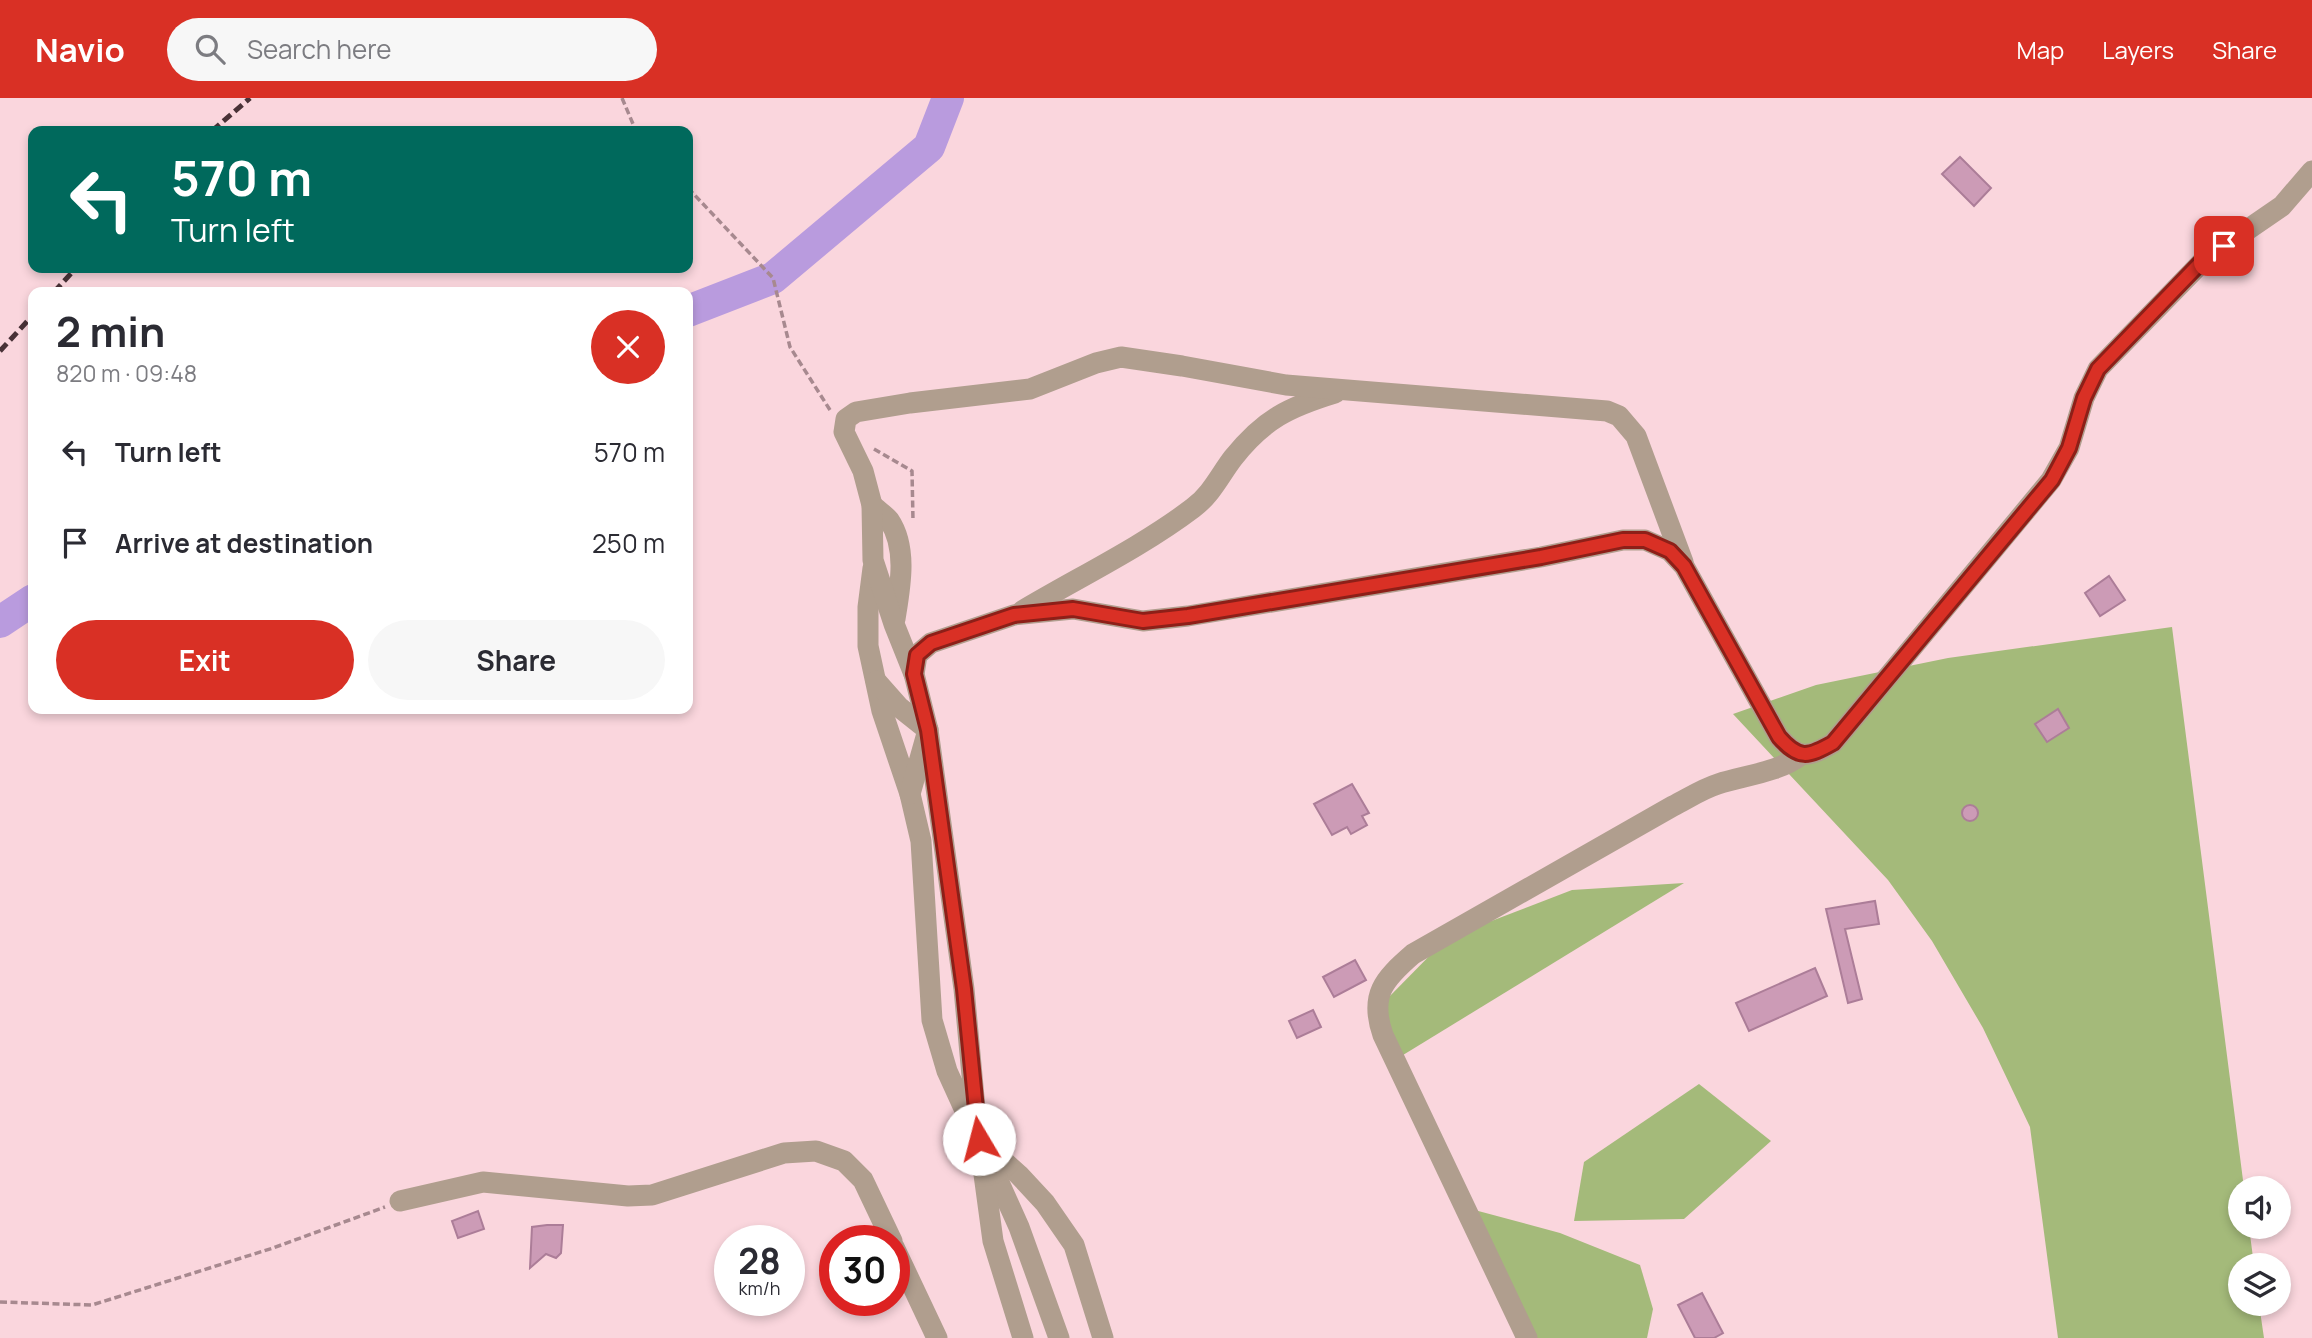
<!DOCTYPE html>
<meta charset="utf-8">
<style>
:root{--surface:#fff;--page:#f7f7f7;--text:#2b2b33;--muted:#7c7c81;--accent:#d93025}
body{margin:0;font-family:Manrope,sans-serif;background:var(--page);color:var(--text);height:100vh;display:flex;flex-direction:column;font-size:26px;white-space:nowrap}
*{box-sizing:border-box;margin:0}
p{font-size:23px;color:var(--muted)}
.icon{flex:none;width:38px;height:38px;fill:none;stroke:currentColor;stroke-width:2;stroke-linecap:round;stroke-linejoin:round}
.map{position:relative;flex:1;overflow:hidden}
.drawer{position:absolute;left:28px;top:189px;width:665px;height:427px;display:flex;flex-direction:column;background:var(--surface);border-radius:14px;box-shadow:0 4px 10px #0003}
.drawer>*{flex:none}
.guide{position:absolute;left:28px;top:28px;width:665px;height:147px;border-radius:14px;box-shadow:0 4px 10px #0003;background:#00695c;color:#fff;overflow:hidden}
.controls{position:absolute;left:2228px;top:1078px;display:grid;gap:14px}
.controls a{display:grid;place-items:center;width:63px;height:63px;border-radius:50%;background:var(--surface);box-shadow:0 4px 10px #0003;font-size:35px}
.speed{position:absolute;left:714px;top:1127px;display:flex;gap:14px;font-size:35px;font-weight:700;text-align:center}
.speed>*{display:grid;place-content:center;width:91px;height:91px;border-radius:50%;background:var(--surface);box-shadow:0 4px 10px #0003;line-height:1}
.speed small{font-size:18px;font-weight:400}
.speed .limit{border:10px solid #d22;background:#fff;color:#111}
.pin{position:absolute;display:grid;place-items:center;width:60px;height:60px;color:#fff;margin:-30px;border-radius:14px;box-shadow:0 4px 10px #0006}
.me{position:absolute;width:77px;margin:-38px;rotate:352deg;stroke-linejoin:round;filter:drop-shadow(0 0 5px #0008)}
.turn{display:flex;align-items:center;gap:24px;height:147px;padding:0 28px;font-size:32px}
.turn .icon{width:91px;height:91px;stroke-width:2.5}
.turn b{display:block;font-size:49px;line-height:60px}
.round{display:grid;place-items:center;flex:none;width:74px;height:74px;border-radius:37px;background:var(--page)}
.head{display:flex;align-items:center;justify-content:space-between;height:119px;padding:0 28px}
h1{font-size:42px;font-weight:700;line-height:52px}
.primary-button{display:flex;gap:14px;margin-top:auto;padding:14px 28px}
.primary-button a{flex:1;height:80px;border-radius:42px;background:var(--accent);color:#fff;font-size:28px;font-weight:700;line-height:80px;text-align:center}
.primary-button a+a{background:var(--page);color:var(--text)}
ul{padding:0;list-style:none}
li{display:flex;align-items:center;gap:21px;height:91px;padding:0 28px}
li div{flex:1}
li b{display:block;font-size:26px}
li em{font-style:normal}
header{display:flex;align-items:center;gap:42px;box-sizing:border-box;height:98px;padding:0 35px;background:var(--accent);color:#fff}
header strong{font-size:33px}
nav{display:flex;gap:38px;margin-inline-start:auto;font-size:24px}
.search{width:490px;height:63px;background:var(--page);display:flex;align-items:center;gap:18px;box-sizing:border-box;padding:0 24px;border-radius:38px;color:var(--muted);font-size:26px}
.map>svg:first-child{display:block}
</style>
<header>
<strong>Navio</strong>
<div class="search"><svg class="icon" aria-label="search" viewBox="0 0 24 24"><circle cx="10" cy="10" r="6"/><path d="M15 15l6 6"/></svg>Search here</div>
<nav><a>Map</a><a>Layers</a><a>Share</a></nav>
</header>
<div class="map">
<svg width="2312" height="1240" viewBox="0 0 2312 1240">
<rect width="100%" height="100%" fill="#fad6dd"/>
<g fill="#a4ba7a">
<polygon points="2172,529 2244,1090 2240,1090 2240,1129 2249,1129 2254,1167 2240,1167 2240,1206 2259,1206 2264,1240 2058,1240 2030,1029 1983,930 1932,843 1888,782 1733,616 1816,587 1948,560"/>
<polygon points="1684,785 1390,965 1384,904 1447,840 1572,792"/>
<polygon points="1699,986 1771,1043 1684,1121 1574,1123 1584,1064"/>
<polygon points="1467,1110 1560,1135 1640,1167 1653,1211 1647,1240 1531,1240"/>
</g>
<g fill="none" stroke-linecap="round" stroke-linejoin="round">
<g stroke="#b99bde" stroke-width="32">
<polyline points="688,213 773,180 929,49 948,0"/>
<polyline points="0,524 33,502"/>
</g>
</g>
<g fill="#cc9bb6" stroke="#ac7d98" stroke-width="2">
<polygon points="1960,59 1991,90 1974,108 1942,76"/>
<polygon points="2109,478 2125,502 2100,518 2085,495"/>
<polygon points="2058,611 2069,630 2047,644 2035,626"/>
<polygon points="1352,686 1369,715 1362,718 1367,727 1351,736 1347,729 1332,737 1314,706"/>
<circle cx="1970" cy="715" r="8"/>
<polygon points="1875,803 1879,826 1845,831 1862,901 1848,905 1826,811"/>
<polygon points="1355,862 1366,882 1334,899 1323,879"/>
<polygon points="1815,870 1827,898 1749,933 1736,905"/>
<polygon points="1313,912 1321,929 1297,940 1289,923"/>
<polygon points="478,1113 484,1131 458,1140 452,1123"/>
<polygon points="547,1127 563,1127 561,1155 556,1160 546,1156 530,1170 532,1129"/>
<polygon points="1702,1195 1723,1235 1714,1240 1695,1240 1678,1207"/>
</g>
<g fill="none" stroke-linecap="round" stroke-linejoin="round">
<g stroke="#a7898f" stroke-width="3.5" stroke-dasharray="7 3.5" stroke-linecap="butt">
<polyline points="622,0 636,33"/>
<polyline points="688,90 773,180 790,249 830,312"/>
<polyline points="874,351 912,373 913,423"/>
<polyline points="0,1204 92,1207 273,1150 385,1109"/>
</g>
<g stroke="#b09e8e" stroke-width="21">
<path d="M872,407C877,412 885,417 889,422C908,450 900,490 895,521"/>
<polyline points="873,470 868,509 868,548 882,613 910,696 921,743 932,922 947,973 972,1028"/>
<path d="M1022,513C1079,479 1140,450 1193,410C1211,397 1220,377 1233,360C1264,321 1289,309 1335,295"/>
<polyline points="914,576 894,526 873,462 872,407 863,373 844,334 846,321 856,314 910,305 1030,291 1096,265 1121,259 1182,268 1286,287 1607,313 1619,318 1636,338 1683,464"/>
<polyline points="876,583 899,609 928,632 910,696"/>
<polyline points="988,1049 1019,1077 1045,1105 1074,1147 1103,1240"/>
<polyline points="988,1060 1019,1129 1059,1240"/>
<polyline points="400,1103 483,1084 628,1098 652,1097 784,1055 816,1053 844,1063 863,1082 892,1143"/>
<polyline points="894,1149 937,1240"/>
<path d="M1023,1240L993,1143L975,1010L964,891L928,632L914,576L917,557L931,545L1014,517L1073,511L1143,523L1188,518L1541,459L1623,442H1645L1670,453L1684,468L1779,639C1799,662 1808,660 1833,645L2051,382L2069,350L2084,300L2098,271L2205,161L2282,108L2312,73"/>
<path d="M1527,1240L1383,937C1369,897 1384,881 1413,856L1673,708C1687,701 1702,691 1718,686C1746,677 1777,675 1801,657"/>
</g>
<g stroke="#493237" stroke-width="5" stroke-dasharray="10 5" stroke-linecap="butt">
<polyline points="212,33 250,0"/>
<polyline points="54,194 76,170"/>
<polyline points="0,253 33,217"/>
</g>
</g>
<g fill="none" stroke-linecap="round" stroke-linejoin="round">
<g stroke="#8d1f18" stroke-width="18">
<path id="route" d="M979,1041L964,891L928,632L914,576L917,557L931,545L1014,517L1073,511L1143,523L1188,518L1541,459L1623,442H1645L1670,453L1684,468L1779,639C1799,662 1808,659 1833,645L2052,382L2069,350L2084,300L2098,271L2205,160L2224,148"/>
</g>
<use href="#route" stroke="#d93025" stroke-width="12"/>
</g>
</svg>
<div class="controls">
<a><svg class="icon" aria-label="sound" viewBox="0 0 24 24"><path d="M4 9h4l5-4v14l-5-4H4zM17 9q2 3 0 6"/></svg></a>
<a><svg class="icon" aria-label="layers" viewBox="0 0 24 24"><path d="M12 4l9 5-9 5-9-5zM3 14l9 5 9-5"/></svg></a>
</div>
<div class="speed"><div>28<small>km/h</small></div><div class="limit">30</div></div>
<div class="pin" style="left:2224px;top:148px;background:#d93025"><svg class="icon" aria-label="arrive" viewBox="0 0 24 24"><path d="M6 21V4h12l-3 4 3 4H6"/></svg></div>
<svg class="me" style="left:979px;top:1041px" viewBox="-20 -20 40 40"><circle r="19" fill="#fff"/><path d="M0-13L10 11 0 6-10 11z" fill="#d93025"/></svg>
<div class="guide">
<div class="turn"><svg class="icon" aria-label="left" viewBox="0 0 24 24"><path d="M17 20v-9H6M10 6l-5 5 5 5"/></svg><div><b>570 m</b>Turn left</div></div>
</div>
<section class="drawer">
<div class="head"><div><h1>2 min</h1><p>820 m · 09:48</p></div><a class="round" style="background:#d93025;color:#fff"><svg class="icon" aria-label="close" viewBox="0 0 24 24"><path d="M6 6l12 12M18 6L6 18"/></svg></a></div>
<ul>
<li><svg class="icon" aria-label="left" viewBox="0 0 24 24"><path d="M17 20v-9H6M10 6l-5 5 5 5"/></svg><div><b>Turn left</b></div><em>570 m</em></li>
<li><svg class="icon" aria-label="arrive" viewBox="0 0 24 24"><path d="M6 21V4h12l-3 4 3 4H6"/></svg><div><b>Arrive at destination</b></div><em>250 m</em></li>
</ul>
<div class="primary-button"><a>Exit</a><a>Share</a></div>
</section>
</div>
